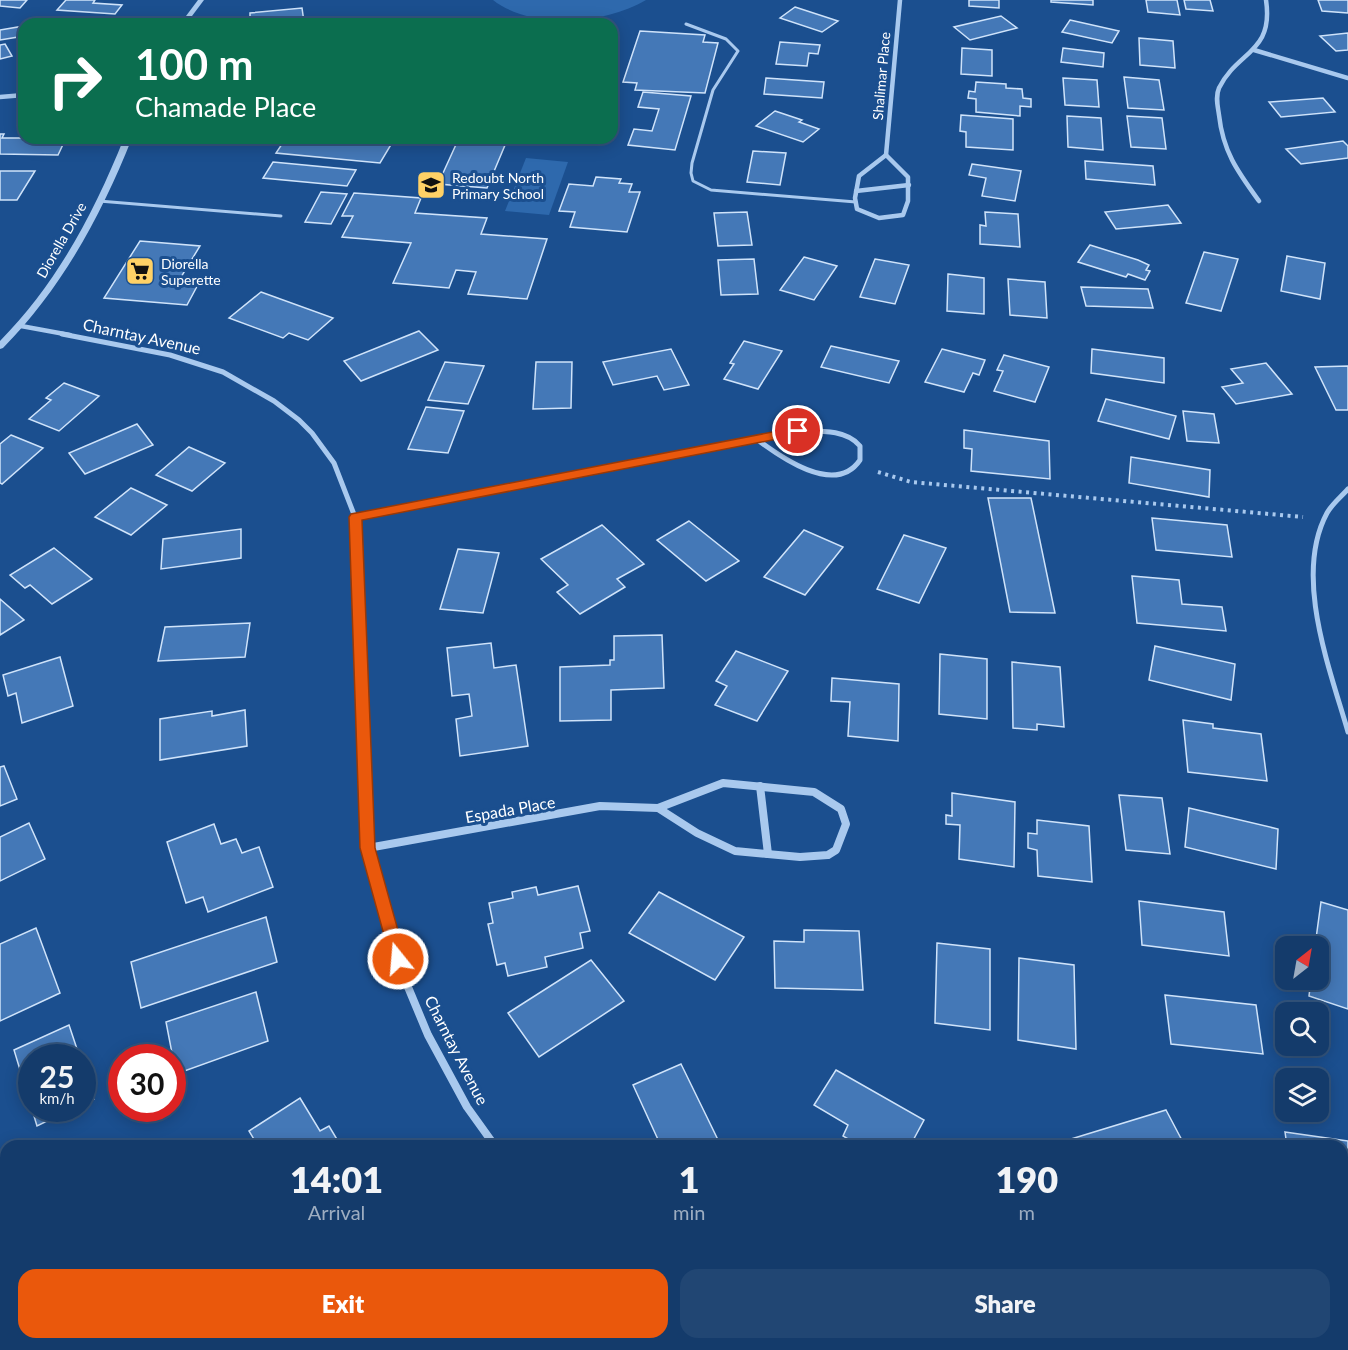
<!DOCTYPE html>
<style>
:root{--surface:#143b6b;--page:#214673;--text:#f1f3f6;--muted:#9dadc1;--line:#33557e;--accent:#ea580c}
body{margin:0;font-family:Lato,sans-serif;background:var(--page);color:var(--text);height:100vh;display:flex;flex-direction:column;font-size:22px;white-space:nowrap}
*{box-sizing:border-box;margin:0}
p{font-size:20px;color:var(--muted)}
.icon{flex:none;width:33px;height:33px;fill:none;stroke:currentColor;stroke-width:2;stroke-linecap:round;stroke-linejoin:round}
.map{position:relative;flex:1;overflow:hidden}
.side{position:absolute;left:0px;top:1140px;width:1348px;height:210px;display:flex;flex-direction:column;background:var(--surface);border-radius:18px 18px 0 0;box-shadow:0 3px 15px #0003,0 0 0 2px var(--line)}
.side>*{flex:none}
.top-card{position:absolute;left:18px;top:18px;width:600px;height:126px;border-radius:18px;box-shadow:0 3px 15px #0003,0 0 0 2px var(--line);background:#0b6e4f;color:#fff;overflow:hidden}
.needle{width:39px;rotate:31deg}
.tools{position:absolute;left:1275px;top:936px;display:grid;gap:12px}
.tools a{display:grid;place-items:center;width:54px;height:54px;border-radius:12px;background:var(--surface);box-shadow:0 3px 15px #0003,0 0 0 2px var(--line);font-size:30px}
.speed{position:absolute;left:18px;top:1044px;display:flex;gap:12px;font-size:30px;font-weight:700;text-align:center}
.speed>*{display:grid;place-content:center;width:78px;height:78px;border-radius:50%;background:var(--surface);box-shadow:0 3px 15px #0003,0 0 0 2px var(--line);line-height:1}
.speed small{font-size:15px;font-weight:400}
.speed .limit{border:9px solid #d22;background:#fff;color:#111}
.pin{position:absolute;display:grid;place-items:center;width:51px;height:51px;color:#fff;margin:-26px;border:3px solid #fff;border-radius:50%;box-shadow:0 2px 6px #0007}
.me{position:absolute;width:66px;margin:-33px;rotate:343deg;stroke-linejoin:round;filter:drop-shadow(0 0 4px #0008)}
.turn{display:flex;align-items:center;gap:21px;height:126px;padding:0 18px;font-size:27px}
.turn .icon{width:78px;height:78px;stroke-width:2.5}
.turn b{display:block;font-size:42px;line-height:51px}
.eta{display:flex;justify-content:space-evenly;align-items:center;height:102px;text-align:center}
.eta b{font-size:36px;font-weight:800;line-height:42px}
.button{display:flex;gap:12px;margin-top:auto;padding:12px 18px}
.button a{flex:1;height:69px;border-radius:18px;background:var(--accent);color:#fff;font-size:24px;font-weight:800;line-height:69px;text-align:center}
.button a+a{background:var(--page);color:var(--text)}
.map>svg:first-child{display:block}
</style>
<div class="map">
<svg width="1348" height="1350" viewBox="0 0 1348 1350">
<rect width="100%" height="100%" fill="#1b4f8f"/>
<g fill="#2e69ad">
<path d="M493,0H646C606,24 531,30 493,0Z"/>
<polygon points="526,158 568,162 549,215 505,211"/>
</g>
<g fill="#4478b7" stroke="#cfe3fa" stroke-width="1.5">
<polygon points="0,0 27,0 20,8 0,6"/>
<polygon points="66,0 95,0 93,3 122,5 115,14 57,10"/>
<polygon points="969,0 999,0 999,8 969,6"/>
<polygon points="1051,0 1093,0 1093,5 1051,2"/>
<polygon points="1146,0 1177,0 1180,15 1148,12"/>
<polygon points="1184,0 1210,0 1213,11 1186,9"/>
<polygon points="1318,0 1348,0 1348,13 1322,11"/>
<polygon points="795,7 838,21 822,32 780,18"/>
<polygon points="302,8 304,22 250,24 250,13"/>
<polygon points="1001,16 1017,28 970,40 954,27"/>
<polygon points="1070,20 1119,31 1112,43 1062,32"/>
<polygon points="24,26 24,36 0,40 0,30"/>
<polygon points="640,31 705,35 703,42 718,43 705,93 635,90 637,83 623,82"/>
<polygon points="1348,33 1348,50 1336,51 1320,36"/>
<polygon points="1139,38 1173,41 1175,68 1140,65"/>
<polygon points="780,42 820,45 818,54 809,53 807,66 776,64"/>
<polygon points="5,44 12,56 0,59 0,45"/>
<polygon points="962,48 992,50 992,76 961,74"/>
<polygon points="1063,48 1104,53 1103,67 1061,62"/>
<polygon points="1124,77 1159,80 1164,110 1128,108"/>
<polygon points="766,78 824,82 822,98 764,94"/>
<polygon points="1063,78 1097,80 1099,107 1065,105"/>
<polygon points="976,82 1006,84 1006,88 1022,89 1023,98 1031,99 1031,107 1020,106 1020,116 976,112 976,99 968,98 969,91 975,92"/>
<polygon points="643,92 691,96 675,150 628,145 634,129 652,131 659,109 638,107"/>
<polygon points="1323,98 1335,112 1281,117 1269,102"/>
<polygon points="775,111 802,120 799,122 819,129 803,142 756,126"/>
<polygon points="961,115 1013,119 1013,150 966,147 966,132 960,131"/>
<polygon points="1067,116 1101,118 1103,150 1068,147"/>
<polygon points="1127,116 1162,118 1166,149 1131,147"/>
<polygon points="0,134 4,134 2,138 66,138 58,155 0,154"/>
<polygon points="286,138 395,138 380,163 276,153"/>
<polygon points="459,138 508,138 487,188 438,184"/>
<polygon points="1343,141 1348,146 1348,158 1301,164 1286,149"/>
<polygon points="753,151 786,153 780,185 747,182"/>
<polygon points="1085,161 1153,166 1155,185 1086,179"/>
<polygon points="273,162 356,170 347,186 263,178"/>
<polygon points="972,164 1021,171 1015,201 982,196 986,178 969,175"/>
<polygon points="0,171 35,171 17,200 0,200"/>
<polygon points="596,177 621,179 619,183 632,184 629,192 640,192 627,232 570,227 575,212 559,211 569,184 593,186"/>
<polygon points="321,192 347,194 331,224 305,222"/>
<polygon points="354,193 421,198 415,213 487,218 481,234 547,239 527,299 468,294 476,272 456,270 449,288 393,283 411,243 342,237 353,216 342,216"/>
<polygon points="1168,205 1181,223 1116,229 1105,212"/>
<polygon points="747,212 752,245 718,246 714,213"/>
<polygon points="985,212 1018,214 1020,247 980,244 980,225 986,226"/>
<polygon points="140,241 200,246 181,277 201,279 187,305 104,298"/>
<polygon points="1090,245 1138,260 1149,265 1146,270 1150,271 1145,280 1128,274 1126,277 1078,262"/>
<polygon points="1204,252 1238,259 1221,311 1186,303"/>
<polygon points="1287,256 1325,263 1320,299 1281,291"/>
<polygon points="804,257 837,266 814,300 780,290"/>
<polygon points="754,259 758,294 721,295 718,260"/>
<polygon points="875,259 909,265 895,304 860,297"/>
<polygon points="948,274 984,278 984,314 947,311"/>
<polygon points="1008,279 1045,282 1047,318 1010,315"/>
<polygon points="1081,287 1148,289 1153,308 1086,306"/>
<polygon points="261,292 333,318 308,340 289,333 283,338 229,318"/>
<polygon points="419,331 438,350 361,381 344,361"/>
<polygon points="744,341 782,351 758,389 724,379 734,364 730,363"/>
<polygon points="831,346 899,361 889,383 821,367"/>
<polygon points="671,349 689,385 664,390 657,376 613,385 603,362"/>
<polygon points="942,349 985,360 979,375 973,373 964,392 925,382"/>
<polygon points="1092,349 1164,358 1164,383 1091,373"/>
<polygon points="1004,355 1049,367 1035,402 994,391 1003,371 997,370"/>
<polygon points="445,362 484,366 468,404 428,400"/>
<polygon points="536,362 572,362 571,408 533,409"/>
<polygon points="1266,363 1292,394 1236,404 1222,387 1243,383 1231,369"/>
<polygon points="1348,366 1348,410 1336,410 1315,367"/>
<polygon points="64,383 99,396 59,431 29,419 51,400 46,398"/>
<polygon points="1106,399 1176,416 1169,439 1098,421"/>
<polygon points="426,407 464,411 448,453 408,449"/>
<polygon points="1183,411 1214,414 1219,443 1187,441"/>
<polygon points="137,424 153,445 85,474 69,453"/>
<polygon points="964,430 1049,441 1050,479 971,471 972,449 964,448"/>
<polygon points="11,435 43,448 2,484 0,483 0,444"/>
<polygon points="189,447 225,463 192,491 156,475"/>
<polygon points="1131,457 1210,470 1209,497 1129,483"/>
<polygon points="131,488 167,505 131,535 95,517"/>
<polygon points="988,498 1031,498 1055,613 1010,612"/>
<polygon points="1152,518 1227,525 1232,557 1156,550"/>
<polygon points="689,521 739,561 706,581 657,540"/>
<polygon points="602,525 644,564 617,579 625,587 580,614 557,592 568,585 541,559"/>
<polygon points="241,529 241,558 161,569 163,539"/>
<polygon points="804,530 843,547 805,595 764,577"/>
<polygon points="904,535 946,548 919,603 877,589"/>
<polygon points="54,548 92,579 52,604 30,585 25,588 10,575"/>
<polygon points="458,549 499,553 483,613 440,609"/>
<polygon points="1132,576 1179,580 1182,604 1222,607 1226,631 1137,623"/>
<polygon points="0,599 24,620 0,635"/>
<polygon points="250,623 245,657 158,661 165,627"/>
<polygon points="662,635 664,688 611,690 611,720 560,721 560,667 610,665 610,660 614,660 614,636"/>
<polygon points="491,643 494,668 516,665 528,746 460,756 456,719 472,716 469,694 452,696 447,648"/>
<polygon points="1155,646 1235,664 1231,700 1149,680"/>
<polygon points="736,651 788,671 757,721 715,705 727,686 716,681"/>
<polygon points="940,654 987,659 987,719 939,714"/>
<polygon points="60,657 73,706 22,723 16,693 8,696 3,675"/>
<polygon points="1012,662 1060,667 1064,727 1037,724 1037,730 1013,728"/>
<polygon points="832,678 899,684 898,741 848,736 850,702 831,701"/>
<polygon points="245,710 247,746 160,760 160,719 212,711 212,716"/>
<polygon points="1183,720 1213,724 1213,728 1261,734 1267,781 1188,772"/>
<polygon points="4,766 17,799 0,806 0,767"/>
<polygon points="952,793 1015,802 1014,867 959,859 960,825 946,824 946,815 952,816"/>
<polygon points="1119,795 1162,798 1170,854 1126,850"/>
<polygon points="1189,808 1278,829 1276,869 1185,847"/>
<polygon points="1037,820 1089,826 1092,882 1038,876 1037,850 1028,848 1028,833 1037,834"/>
<polygon points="29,823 45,859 0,881 0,837"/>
<polygon points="214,824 221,844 236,839 242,853 259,847 273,887 208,912 203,897 186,903 167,842"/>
<polygon points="578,886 590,931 580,933 583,948 545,957 547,967 508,976 505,963 497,965 488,924 493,923 489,903 513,898 512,892 536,887 538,895"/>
<polygon points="659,892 744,937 715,980 629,933"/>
<polygon points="1139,901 1224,912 1229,956 1142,945"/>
<polygon points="1321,902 1348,910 1348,1009 1309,996 1311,980 1318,980 1318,946 1315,946"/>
<polygon points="266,917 277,962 141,1008 131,962"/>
<polygon points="36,928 60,993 0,1021 0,944"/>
<polygon points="804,930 859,931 863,990 775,988 774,941 804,942"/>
<polygon points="937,943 990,949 990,1030 935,1023"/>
<polygon points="1019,958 1074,965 1076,1049 1018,1040"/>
<polygon points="591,960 624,1001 539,1057 508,1013"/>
<polygon points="256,992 268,1041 176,1074 166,1022"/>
<polygon points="1165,995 1256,1005 1263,1054 1171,1044"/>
<polygon points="69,1025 80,1058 32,1058 32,1108 74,1108 37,1126 14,1050"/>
<polygon points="82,1063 94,1099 82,1104"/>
<polygon points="681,1064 721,1146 661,1146 633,1085"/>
<polygon points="836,1070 924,1120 910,1146 860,1146 843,1136 848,1125 814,1105"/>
<polygon points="300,1098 320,1131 329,1126 341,1146 258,1146 249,1131"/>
<polygon points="1166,1110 1185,1146 1074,1146 1071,1139"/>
<polygon points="1285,1132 1348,1141 1348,1221 1342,1220 1342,1146 1287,1146"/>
<polygon points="1348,1343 1348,1350 1326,1350"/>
<polygon points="125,1344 146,1344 140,1350 131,1350"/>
<polygon points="328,1344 414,1344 408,1350 334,1350"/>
<polygon points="943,1344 998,1344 998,1350 966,1350"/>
<polygon points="1057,1344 1121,1344 1147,1350 1056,1350"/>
</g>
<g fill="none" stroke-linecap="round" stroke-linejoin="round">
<polyline stroke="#a9c9ee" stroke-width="4" stroke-dasharray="3 4.5" stroke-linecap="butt" points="878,472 911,482 1303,517"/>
<g stroke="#a9c9ee" stroke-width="3">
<polyline points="686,24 726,39 738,51 713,90 692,163 691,173 693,181 711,190 856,202"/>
<polyline points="99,201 281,216"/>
</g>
<g stroke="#a9c9ee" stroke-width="4.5">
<polyline points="1254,50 1348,78"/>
<polyline points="0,97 24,95"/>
<polygon points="886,155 908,177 908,201 903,215 879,218 857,209 855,198 859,176"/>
<polyline points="886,155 900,0"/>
<polyline points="856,191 909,185"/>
<path d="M1259,201C1238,172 1223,152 1219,115C1218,107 1215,97 1219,88C1237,51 1274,53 1266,0"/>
<polyline points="21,326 70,335"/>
</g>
<g stroke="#a9c9ee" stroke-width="5">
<polyline points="62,334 170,355 223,372 274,401 299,420 312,433 334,463 355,517 365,775"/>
<path d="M803,431C822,431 847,430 860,446V460C835,497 779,456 755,438Z"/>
<path d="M1348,489C1341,497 1332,504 1327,513C1293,576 1330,669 1348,732"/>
<polyline points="355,517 755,438"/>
</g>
<g stroke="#a9c9ee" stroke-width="8">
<polyline points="365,773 368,848 403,975 428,1035 467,1107 495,1146"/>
<polygon points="723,783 814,792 841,809 846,824 836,850 828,855 800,857 735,851 697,833 658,808"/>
<polyline points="760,786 768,854"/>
<polyline points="368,848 600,806 658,808"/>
<polyline points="680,1344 686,1350"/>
</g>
<g fill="#a9c9ee" fill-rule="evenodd">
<polygon points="198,0 204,0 186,24 180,24"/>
<path d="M124,138H132C101,216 62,288 3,348L0,349V341C57,283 94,213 124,138Z"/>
</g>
</g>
<polygon fill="#ea580c" stroke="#983908" stroke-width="1.5" points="798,427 804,431 803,434 362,520 375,848 406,959 403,964 398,966 392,964 360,848 349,517 351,514"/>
<defs>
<g id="school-square" transform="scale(1.5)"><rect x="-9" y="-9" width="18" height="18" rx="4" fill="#ffd166" stroke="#1b4f8f"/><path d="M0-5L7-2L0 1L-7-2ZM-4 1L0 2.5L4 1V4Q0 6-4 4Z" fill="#111"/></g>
<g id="supermarket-square" transform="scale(1.5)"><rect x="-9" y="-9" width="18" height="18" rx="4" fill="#ffd166" stroke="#1b4f8f"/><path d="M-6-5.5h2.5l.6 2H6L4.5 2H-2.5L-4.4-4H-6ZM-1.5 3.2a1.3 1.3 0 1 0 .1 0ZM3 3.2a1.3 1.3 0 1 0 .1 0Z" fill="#111"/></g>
</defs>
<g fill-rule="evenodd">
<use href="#school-square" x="431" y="185"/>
<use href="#supermarket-square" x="140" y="271"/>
</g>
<g text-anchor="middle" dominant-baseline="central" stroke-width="6" stroke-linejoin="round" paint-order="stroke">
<g font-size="14" fill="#fff" stroke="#1b4f8f">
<text transform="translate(881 76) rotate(-85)">Shalimar Place</text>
<text transform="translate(61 240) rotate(-60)">Diorella Drive</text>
</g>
<g font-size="14" fill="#fff" stroke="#1b4f8f" text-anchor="start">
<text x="452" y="177">Redoubt North<tspan x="452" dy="16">Primary School</tspan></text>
<text x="161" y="263">Diorella<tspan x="161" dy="16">Superette</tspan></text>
</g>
<g font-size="16" fill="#fff" stroke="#1b4f8f">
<text transform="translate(142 336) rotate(12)">Charntay Avenue</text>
<text transform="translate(510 809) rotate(-10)">Espada Place</text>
<text transform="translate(457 1050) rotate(63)">Charntay Avenue</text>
</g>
</g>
</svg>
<div class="tools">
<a><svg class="needle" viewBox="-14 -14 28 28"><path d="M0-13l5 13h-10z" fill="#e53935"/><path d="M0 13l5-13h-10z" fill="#9dadc1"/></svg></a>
<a><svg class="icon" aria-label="search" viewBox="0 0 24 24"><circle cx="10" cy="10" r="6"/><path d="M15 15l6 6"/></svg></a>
<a><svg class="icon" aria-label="layers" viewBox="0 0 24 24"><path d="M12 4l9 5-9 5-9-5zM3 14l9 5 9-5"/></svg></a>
</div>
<div class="speed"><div>25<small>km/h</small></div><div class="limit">30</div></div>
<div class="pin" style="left:798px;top:431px;background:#d93025"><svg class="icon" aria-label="arrive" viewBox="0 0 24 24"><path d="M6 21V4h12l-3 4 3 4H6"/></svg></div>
<svg class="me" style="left:398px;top:959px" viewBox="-20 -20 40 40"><circle r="17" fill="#ea580c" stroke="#fff" stroke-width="3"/><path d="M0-11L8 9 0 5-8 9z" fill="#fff"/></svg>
<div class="top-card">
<div class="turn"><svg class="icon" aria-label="right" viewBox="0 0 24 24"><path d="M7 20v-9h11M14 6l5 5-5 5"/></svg><div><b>100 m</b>Chamade Place</div></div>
</div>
<section class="side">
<div class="eta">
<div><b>14:01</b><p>Arrival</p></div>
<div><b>1</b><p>min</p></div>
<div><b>190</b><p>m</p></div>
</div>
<div class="button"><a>Exit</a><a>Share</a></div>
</section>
</div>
